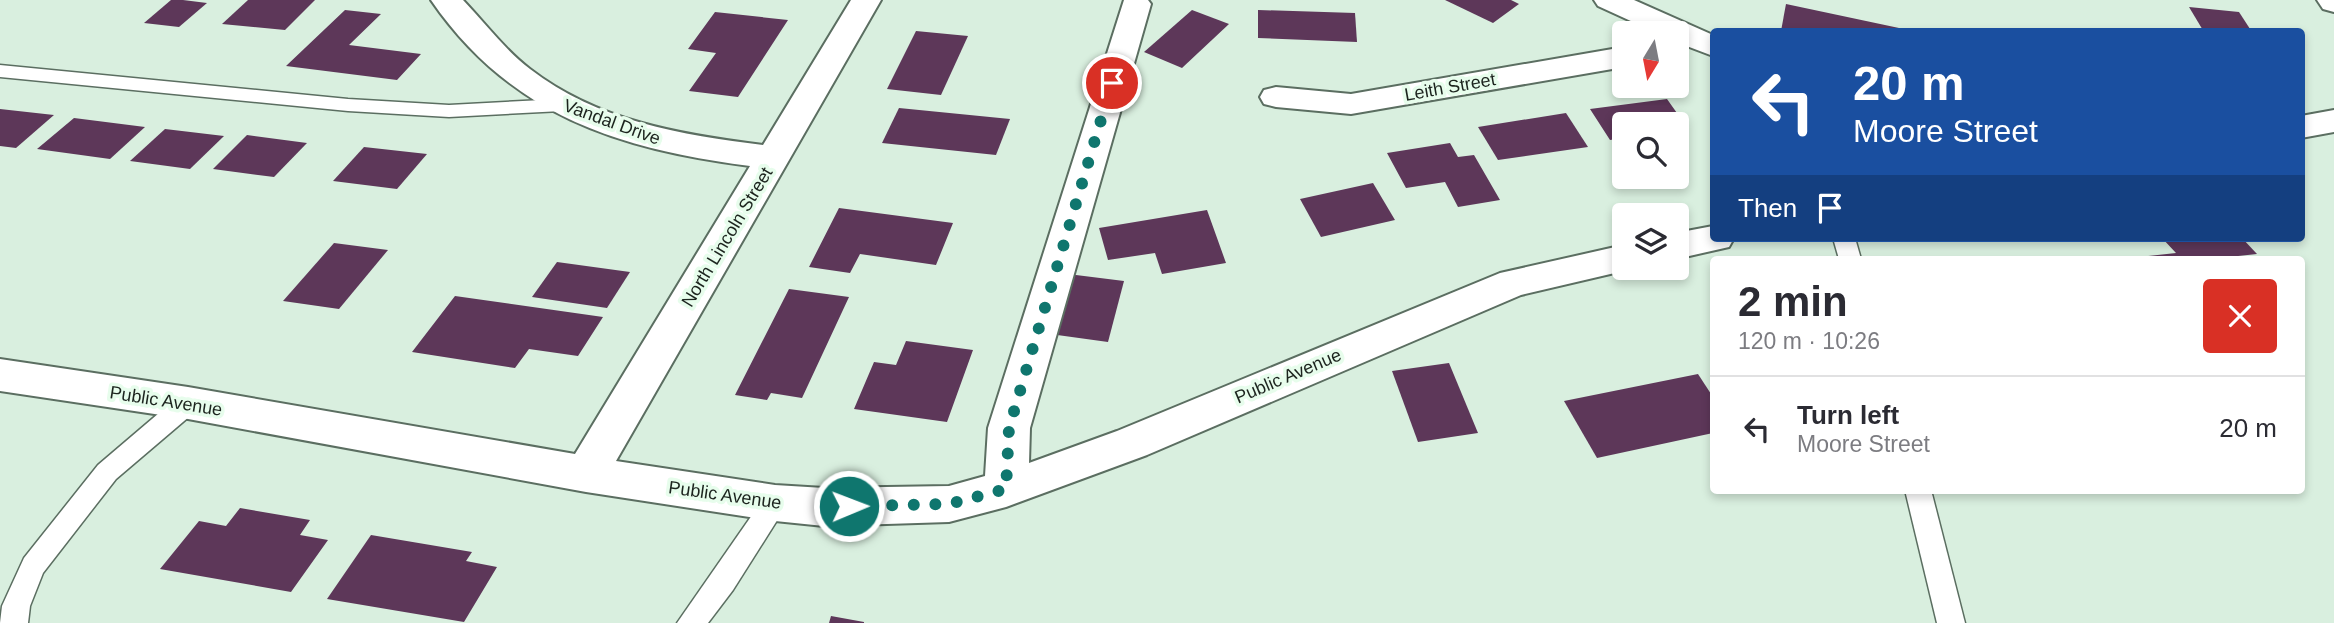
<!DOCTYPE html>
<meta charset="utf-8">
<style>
:root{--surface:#fff;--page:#f2f2f3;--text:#2b2b33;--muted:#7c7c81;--line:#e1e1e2}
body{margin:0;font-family:Arial,sans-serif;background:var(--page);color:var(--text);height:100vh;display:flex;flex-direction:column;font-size:26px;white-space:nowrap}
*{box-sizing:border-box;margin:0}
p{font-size:23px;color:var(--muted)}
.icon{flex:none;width:38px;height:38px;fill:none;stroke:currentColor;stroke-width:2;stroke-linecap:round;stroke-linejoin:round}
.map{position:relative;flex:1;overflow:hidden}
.details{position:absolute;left:1710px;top:256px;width:595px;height:238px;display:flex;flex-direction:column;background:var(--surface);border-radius:7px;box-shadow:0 4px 10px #0003}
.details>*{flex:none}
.guide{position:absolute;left:1710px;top:28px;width:595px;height:214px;border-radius:7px;box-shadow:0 4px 10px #0003;background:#1a4fa0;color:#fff;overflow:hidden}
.needle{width:46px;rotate:190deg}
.tools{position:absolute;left:1612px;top:21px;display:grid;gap:14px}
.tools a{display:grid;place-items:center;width:77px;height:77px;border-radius:7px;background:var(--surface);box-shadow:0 4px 10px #0003;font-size:35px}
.pin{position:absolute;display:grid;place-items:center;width:60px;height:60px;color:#fff;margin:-30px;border:4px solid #fff;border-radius:50%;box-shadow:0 2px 7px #0007}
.me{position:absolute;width:77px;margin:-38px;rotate:89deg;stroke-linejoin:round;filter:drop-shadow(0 0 5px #0008)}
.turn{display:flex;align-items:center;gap:24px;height:147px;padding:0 28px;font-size:32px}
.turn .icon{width:91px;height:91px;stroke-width:2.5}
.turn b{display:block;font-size:49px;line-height:60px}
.then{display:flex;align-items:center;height:66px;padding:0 28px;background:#0003;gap:14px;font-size:26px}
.round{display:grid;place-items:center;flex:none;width:74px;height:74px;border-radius:7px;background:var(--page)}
.headline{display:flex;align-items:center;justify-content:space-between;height:119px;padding:0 28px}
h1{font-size:42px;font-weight:700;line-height:52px}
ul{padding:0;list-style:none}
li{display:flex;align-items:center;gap:21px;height:105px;padding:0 28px;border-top:2px solid var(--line)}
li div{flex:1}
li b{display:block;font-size:26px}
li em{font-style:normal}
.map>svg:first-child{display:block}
</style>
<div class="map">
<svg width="2334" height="623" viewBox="0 0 2334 623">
<rect width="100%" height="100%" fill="#d9efdf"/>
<g fill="#5d3759">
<polygon points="171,0 183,0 207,3 179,27 144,23"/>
<polygon points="248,0 315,0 285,30 222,24"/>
<polygon points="1445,0 1511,0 1519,4 1493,23"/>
<polygon points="1786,4 1899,28 1899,32 1781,31"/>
<polygon points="2189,7 2239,12 2252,32 2204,32"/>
<polygon points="345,10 381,14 349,45 421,54 397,80 286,66"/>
<polygon points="1192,10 1229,24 1182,68 1144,52"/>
<polygon points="1258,10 1355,13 1357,42 1258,38"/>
<polygon points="715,12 788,20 738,97 689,91 716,53 688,49"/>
<polygon points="916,31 968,36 941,95 887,89"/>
<polygon points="1667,99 1689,130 1676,132 1676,124 1624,124 1624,138 1610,140 1590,109"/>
<polygon points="899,108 1010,119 996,155 882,143"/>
<polygon points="0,109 54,115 16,148 0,146"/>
<polygon points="1566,113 1588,147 1498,160 1478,127"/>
<polygon points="74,118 145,127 110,159 37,149"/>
<polygon points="165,129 224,136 190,169 130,161"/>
<polygon points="247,135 307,143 274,177 213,169"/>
<polygon points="1450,143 1458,157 1474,155 1500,200 1458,207 1445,182 1406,188 1387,153"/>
<polygon points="364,147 427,154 397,189 333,181"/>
<polygon points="1373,183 1395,220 1321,237 1300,199"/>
<polygon points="839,208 953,223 936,265 860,254 850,273 809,267"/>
<polygon points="1207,210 1226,263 1162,274 1155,253 1108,260 1099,228"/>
<polygon points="2162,238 2242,238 2257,254 2210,259 2141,259 2139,257 2176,253"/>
<polygon points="334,243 388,250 339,309 283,301"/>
<polygon points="557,262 630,272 607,308 532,297"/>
<polygon points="1068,274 1124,281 1108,342 1050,334"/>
<polygon points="789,289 849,297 802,398 771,393 767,400 735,395"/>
<polygon points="455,296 603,317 578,356 529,349 515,368 412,352"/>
<polygon points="906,341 973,350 947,422 854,409 874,362 896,365"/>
<polygon points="1449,363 1478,433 1418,442 1392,371"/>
<polygon points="1698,374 1713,397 1713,433 1597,458 1564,401"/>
<polygon points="240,508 310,520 300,535 328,540 291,592 160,569 199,521 226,526"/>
<polygon points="371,535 472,552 466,561 497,567 464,622 327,599"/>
<polygon points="831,616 864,622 864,623 829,623"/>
</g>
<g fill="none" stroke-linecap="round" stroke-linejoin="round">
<g stroke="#5b6e61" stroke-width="3">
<g id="service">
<polygon points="0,65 348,99 449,105 562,99 569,101 572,105 569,109 562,111 449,117 348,111 0,77"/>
<polygon points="1833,238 1855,238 1861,259 1839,259"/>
<polygon points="188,393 197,396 200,403 197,410 116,479 43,573 30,606 28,623 0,623 2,606 24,558 98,465 179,396"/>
<polygon points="1905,490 1931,490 1965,623 1937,623"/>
<polygon points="775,492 784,495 788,503 733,590 708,623 677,623 766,495"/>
</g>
</g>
<g stroke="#5b6e61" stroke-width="4">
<g id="minor">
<path d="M431,0H463C485,23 505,50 530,69C597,121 682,135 763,145L851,0H881L616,461L775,485L824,488L949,486L985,476L988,428L1124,0H1148L1151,4L1030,428L1029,463L1117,431L1500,273L1624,245V268H1636L1521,295L1147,455L1006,507L949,522L824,526L775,521L586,492L188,419L0,391V359L188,387L575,454L750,166C618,149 510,115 431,0Z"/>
<polygon points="1594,0 1634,0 1713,35 1713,56 1676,42 1676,33 1657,33 1598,6"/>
<polygon points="2317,0 2334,0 2334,12 2323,9"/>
<polygon points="1624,47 1624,67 1351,114 1276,107 1264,104 1260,97 1264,90 1276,87 1351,94"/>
<polygon points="2334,110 2334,132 2301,138 2301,116"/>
<polygon points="1713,226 1713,238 1734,238 1729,247 1676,259 1676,233"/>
</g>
</g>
<use href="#service" fill="#fff" fill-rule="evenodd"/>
<use href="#minor" fill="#fff" fill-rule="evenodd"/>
</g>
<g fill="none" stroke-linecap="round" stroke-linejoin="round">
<polyline stroke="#0f766e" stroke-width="12" stroke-dasharray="0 21.6" points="849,506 949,504 1006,489 1009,428 1112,83"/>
</g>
<g text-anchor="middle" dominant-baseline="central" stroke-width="7" stroke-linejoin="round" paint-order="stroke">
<g font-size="18" fill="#1c241e" stroke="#e7fdec">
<text transform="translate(1450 87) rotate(-10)">Leith Street</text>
<text transform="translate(612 122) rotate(20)">Vandal Drive</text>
<text transform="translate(727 237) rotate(-59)">North Lincoln Street</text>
<text transform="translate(1288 376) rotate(-23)">Public Avenue</text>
<text transform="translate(166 401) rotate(9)">Public Avenue</text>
<text transform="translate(725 495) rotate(8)">Public Avenue</text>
</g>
</g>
</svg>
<div class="tools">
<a><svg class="needle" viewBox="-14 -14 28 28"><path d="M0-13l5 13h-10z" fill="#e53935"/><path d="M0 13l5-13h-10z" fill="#7c7c81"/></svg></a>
<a><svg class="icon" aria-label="search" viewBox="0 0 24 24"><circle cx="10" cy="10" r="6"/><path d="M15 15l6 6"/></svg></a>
<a><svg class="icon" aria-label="layers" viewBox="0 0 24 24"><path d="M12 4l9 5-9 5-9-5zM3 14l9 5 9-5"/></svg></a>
</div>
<div class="pin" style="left:1112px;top:83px;background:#d93025"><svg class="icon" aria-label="arrive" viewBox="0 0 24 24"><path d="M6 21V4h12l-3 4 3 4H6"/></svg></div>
<svg class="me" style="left:849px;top:506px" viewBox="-20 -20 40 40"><circle r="17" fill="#0f766e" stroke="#fff" stroke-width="3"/><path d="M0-11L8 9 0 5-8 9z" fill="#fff"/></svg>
<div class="guide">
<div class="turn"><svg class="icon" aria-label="left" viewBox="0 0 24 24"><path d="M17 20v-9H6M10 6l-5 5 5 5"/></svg><div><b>20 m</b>Moore Street</div></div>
<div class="then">Then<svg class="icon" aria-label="arrive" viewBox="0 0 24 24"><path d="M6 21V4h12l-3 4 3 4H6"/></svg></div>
</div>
<section class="details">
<div class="headline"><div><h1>2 min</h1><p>120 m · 10:26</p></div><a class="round" style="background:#d93025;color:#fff"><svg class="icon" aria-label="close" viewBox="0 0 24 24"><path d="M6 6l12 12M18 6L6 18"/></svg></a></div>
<ul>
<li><svg class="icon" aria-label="left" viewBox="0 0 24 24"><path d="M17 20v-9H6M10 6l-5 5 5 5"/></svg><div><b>Turn left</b><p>Moore Street</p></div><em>20 m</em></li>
</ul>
</section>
</div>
